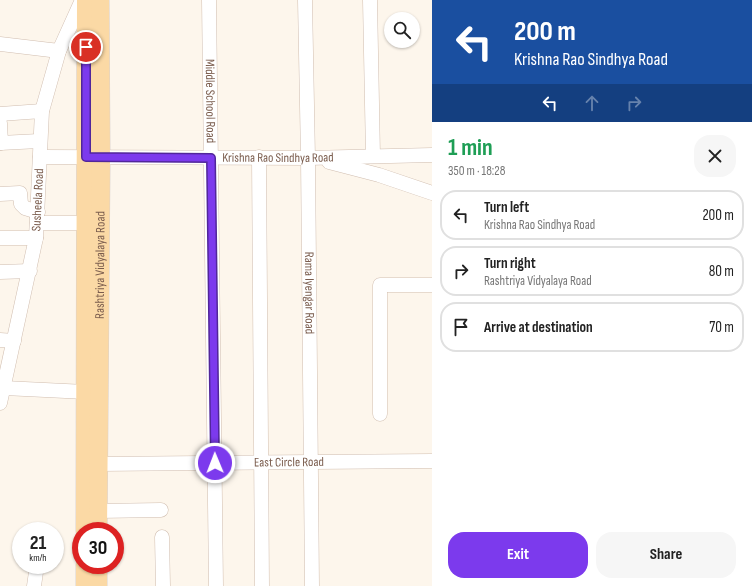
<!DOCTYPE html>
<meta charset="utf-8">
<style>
:root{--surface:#fff;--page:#f6f6f6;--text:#222;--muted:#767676;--line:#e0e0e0;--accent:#7c3aed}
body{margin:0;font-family:"Sofia Sans Condensed",sans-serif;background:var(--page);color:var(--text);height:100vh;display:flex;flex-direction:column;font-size:15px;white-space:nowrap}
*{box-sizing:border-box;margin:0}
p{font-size:13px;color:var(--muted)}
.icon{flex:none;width:22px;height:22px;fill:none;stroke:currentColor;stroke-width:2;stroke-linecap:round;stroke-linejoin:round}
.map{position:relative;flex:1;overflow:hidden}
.side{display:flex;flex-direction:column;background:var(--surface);width:320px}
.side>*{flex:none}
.top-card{background:#1a4fa0;color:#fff;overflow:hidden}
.buttons{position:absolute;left:384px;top:12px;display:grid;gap:8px}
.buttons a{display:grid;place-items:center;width:36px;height:36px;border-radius:50%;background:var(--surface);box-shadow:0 1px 3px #0004;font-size:20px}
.speed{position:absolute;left:12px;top:522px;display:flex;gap:8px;font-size:20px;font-weight:700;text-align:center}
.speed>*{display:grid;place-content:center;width:52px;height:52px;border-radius:50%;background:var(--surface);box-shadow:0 1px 3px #0004;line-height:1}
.speed small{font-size:10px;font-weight:400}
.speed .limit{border:6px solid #d22;background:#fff;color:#111}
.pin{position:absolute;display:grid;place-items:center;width:34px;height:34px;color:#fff;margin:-17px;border:2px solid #fff;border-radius:50%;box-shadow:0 1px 4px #0007}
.me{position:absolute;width:44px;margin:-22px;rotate:359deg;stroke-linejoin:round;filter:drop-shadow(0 0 3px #0008)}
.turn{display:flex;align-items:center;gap:14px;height:84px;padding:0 16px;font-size:18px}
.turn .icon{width:52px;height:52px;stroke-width:2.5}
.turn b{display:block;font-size:28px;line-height:34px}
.lanes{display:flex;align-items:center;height:38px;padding:0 16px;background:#0003;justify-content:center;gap:20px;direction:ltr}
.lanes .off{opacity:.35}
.round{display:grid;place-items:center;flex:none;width:42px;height:42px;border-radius:16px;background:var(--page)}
.overview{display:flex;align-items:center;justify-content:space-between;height:68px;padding:0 16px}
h1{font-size:24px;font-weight:700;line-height:30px;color:#1e9e55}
.cta{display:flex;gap:8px;margin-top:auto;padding:8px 16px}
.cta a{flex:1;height:46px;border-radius:16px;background:var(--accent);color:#fff;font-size:16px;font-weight:700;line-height:46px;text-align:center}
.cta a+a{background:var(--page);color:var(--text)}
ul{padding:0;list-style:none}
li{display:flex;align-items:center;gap:12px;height:50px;margin:0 8px 6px;padding:0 8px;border:2px solid var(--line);border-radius:16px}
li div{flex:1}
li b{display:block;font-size:15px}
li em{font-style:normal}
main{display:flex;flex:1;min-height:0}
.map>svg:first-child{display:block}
</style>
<main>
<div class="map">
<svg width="432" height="586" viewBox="0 0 432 586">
<rect width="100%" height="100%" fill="#fdf6ec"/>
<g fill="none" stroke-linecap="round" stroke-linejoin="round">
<g stroke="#d1beb0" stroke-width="15">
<g id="minor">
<path id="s1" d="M209,0L216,586"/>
<path id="s2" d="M305,0L308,158L312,586"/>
<polyline points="370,0 373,156"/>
<polyline points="0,44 59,51"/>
<polyline points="0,114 42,111"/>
<polyline points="0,123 1,143"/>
<polyline points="0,143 39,141"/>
<path id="s3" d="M40,157L308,158L432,155"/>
<polyline points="259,157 262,586"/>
<polyline points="329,162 379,175 432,193"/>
<polyline points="0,194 20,193 21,204 25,208 38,212"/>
<polyline points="37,223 86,223"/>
<polyline points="0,238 36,238"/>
<polyline points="0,272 30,271"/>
<polyline points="0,340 14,341"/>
<polyline points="4,388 86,392"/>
<path id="s4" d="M0,403L36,238L42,111L59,51L82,0"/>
<polyline points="380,414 380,285 432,285"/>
<path id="s5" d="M99,464L432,461"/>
<polyline points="98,511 161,510"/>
<polyline points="162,537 163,586"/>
<polyline points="34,586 37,565"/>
</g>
</g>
<g stroke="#dad1cd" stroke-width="19">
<g id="major">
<polyline points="85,531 86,0"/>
<path id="s6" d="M98,531L101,158L100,0"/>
<polyline points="85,586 85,565"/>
<polyline points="98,586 98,565"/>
</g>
</g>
<use href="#minor" stroke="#fff" stroke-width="14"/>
<use href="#major" stroke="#fbd9a5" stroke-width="18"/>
</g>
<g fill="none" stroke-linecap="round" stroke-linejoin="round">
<g stroke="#51269a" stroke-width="10">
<polyline id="route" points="86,47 86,157 211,158 215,463"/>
</g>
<use href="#route" stroke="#7c3aed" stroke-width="7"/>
</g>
<g text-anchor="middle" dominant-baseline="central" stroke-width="4" stroke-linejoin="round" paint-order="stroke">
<g font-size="13" fill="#7a5c4d" stroke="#fffaf3">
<text stroke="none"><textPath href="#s1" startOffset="101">Middle School Road</textPath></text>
<text stroke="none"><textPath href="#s3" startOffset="238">Krishna Rao Sindhya Road</textPath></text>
<text stroke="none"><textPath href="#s4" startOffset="207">Susheela Road</textPath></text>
<text stroke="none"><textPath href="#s6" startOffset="266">Rashtriya Vidyalaya Road</textPath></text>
<text stroke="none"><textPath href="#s2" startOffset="293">Rama Iyengar Road</textPath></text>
<text stroke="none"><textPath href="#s5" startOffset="190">East Circle Road</textPath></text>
</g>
</g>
</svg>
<div class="buttons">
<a><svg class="icon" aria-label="search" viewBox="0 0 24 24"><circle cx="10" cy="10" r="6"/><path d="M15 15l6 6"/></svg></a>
</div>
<div class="speed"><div>21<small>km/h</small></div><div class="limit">30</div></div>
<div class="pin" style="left:86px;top:47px;background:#d93025"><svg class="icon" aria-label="arrive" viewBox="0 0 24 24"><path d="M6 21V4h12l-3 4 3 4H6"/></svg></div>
<svg class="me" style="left:215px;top:463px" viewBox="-20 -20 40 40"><circle r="17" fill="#7c3aed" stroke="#fff" stroke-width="3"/><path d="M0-11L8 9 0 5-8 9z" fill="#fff"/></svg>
</div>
<section class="side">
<div class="top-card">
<div class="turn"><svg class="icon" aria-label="left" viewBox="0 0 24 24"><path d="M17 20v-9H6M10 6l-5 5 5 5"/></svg><div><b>200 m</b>Krishna Rao Sindhya Road</div></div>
<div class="lanes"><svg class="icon" aria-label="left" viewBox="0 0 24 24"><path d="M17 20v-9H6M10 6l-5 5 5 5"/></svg><svg class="icon off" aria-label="ahead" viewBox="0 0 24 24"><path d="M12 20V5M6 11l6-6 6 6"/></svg><svg class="icon off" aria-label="right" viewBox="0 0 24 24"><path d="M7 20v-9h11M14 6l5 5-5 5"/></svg></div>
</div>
<div class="overview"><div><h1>1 min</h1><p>350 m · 18:28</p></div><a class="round"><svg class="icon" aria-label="close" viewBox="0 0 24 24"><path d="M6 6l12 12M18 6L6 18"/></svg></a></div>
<ul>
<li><svg class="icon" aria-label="left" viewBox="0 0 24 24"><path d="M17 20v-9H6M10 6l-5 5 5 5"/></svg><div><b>Turn left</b><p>Krishna Rao Sindhya Road</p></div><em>200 m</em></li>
<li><svg class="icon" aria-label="right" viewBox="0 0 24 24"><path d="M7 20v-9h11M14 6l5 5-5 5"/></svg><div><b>Turn right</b><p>Rashtriya Vidyalaya Road</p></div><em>80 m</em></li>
<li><svg class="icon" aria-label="arrive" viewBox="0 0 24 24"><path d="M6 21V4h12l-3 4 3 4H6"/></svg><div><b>Arrive at destination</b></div><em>70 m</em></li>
</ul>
<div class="cta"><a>Exit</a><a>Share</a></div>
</section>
</main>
